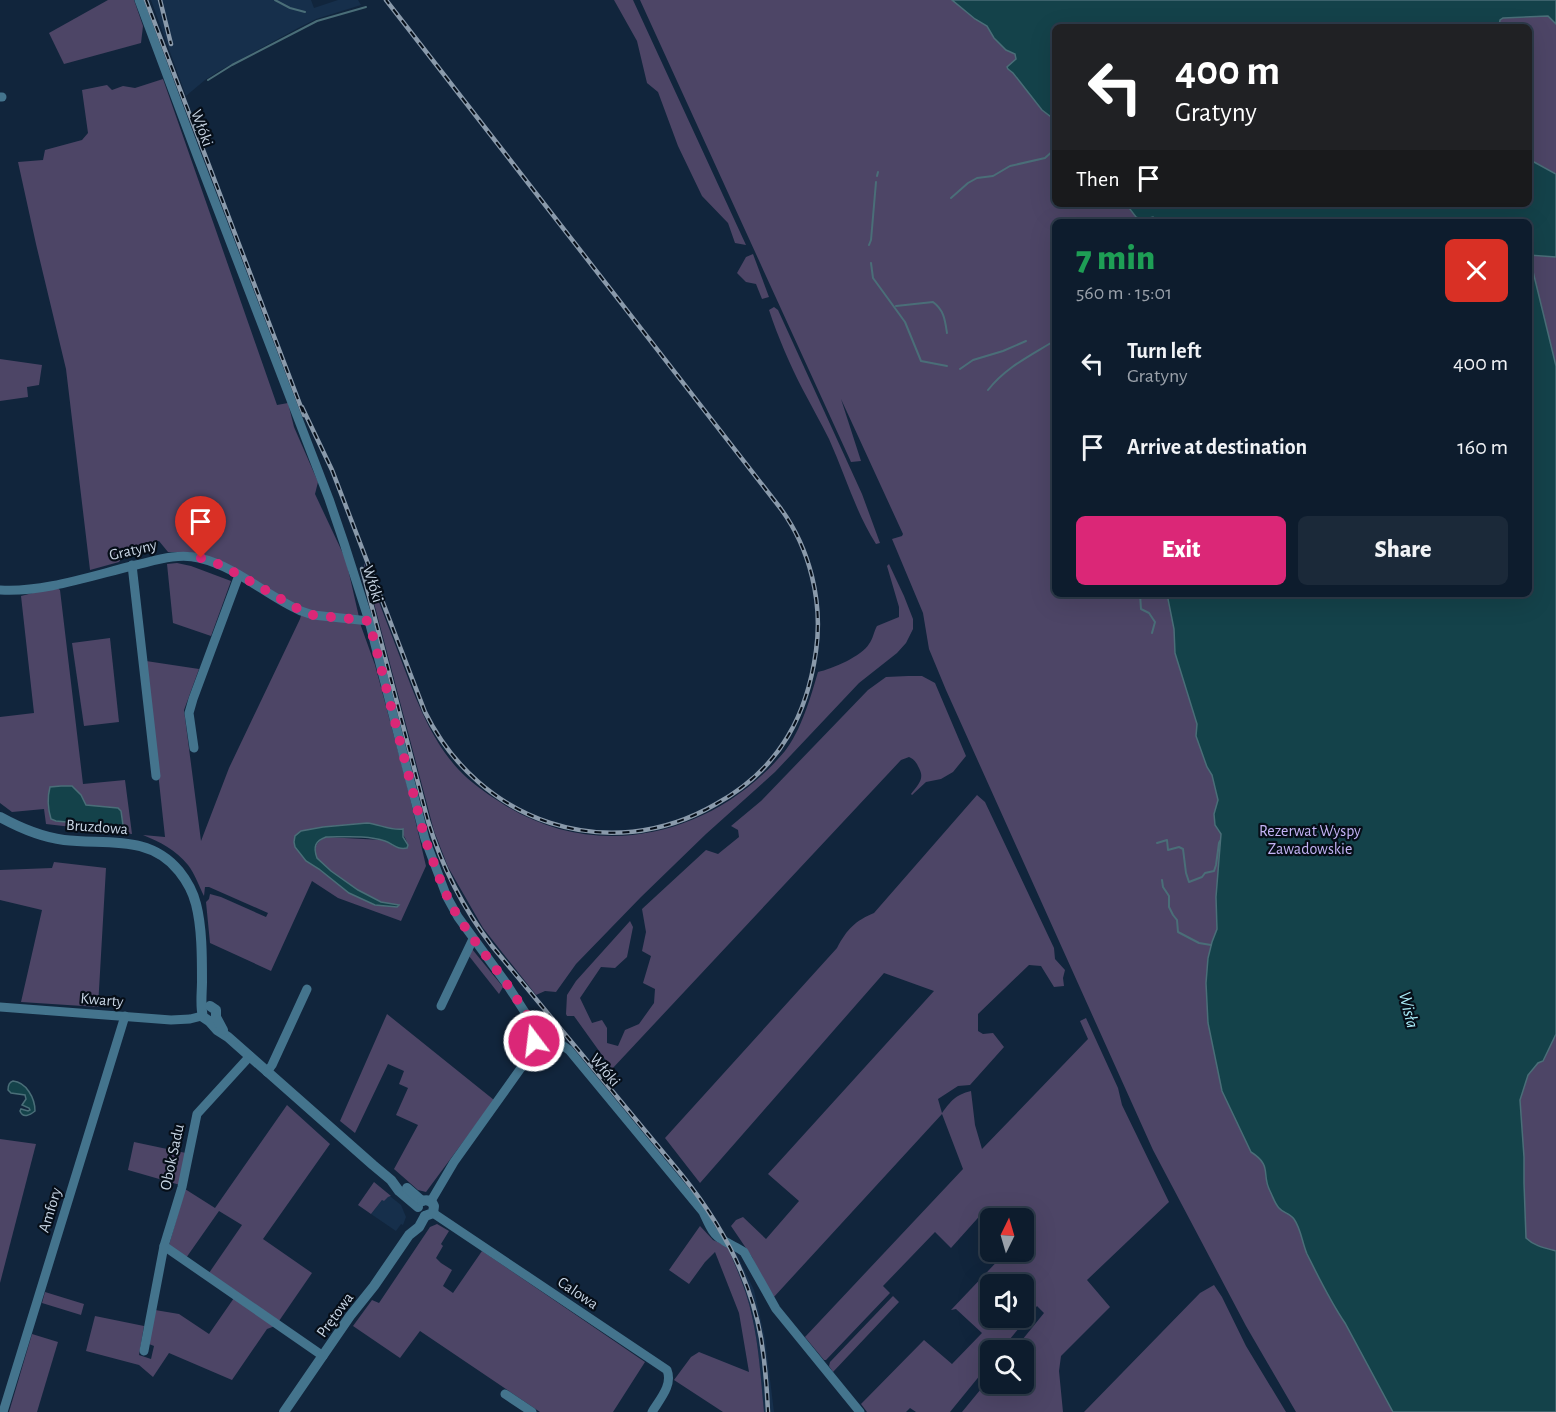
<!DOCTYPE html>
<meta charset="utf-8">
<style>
:root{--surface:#0d1c2d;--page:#1b2939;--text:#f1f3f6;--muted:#9aa1aa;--line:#2d3a49;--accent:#db2777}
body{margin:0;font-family:"Alegreya Sans",sans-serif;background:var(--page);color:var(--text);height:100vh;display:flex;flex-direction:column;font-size:22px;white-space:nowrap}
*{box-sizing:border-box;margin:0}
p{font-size:20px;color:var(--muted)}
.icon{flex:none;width:33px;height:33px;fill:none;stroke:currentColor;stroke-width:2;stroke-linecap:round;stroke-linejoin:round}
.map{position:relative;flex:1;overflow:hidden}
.panel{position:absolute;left:1052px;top:219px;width:480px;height:378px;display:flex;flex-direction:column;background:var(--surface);border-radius:9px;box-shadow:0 6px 24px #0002,0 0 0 2px var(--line)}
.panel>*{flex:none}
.hud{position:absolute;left:1052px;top:24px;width:480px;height:183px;border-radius:9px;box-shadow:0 6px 24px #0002,0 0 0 2px var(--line);background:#202124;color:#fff;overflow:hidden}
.needle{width:39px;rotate:5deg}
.fabs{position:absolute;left:980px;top:1208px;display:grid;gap:12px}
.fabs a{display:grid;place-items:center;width:54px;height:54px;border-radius:9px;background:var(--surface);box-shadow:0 6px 24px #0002,0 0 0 2px var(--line);font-size:30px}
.pin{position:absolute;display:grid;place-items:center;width:51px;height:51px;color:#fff;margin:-62px -26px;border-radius:50% 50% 50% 0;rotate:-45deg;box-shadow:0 0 6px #0007}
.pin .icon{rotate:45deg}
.me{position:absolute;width:66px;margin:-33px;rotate:345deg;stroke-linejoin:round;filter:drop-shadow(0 0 4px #0008)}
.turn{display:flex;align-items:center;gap:21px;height:126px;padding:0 24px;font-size:27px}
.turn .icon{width:78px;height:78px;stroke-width:2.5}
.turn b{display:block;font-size:42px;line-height:51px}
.then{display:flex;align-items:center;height:57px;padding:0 24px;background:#0003;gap:12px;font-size:22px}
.round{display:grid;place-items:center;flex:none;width:63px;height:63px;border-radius:9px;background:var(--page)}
.headline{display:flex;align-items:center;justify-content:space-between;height:102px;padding:0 24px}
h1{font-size:36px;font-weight:800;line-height:45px;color:#1e9e55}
.primary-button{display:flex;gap:12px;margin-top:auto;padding:12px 24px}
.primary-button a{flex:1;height:69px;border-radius:9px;background:var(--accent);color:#fff;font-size:24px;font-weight:800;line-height:69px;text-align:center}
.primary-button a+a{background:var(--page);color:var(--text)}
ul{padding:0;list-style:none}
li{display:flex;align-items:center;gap:18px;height:84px;padding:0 24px}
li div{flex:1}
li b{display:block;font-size:22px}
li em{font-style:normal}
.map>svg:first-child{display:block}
</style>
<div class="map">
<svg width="1556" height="1412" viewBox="0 0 1556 1412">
<rect width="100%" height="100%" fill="#11253c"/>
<g fill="#162f4b">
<polygon points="151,0 311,0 314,8 338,0 358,0 361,5 316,19 300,27 219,71 205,80 186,96"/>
<polygon points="388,1197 391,1197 401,1205 406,1217 403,1225 401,1224 396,1231 371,1214 382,1200"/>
<polygon points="727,1246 734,1249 754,1290 765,1338 774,1412 764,1412 758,1350 752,1314 742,1282"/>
</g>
<g fill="#4d4566" fill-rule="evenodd">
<polygon points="108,0 134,0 143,26 141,43 64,64 49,33"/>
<polygon points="614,0 633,0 746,245 735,243 728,223 702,196 678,146 658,92 647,83 637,41"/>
<path d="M640,0H1008L1054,37V204H1528V27H1394L1556,0V1412H1296L1246,1326L1153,1150L946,690L929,649L923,613L892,539L902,536L903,534L841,399L861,461L851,462ZM1054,222H1528V594H1054Z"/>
<path d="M163,79L277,405L288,403L294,427L318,482L315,494L346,560L361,626L375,665L406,781L426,866L401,921L338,898L312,881L271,971L210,943L206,902L209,899L210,894L221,897L266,917L268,913L209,887H205L204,896C199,886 195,874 188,865C176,850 160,842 143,835L165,837L146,661L199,669L184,710L201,841L229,768L300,619L303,608L189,552H168L159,541L127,549L119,562L90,570L66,369L36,244L18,162L43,160L45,150L82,140L88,133L82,90L107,85L112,90L123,86L135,88ZM367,823L399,830C403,834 409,842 407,848C398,850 390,843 382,840L326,837C318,840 311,850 317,859C327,871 366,896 380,902C386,904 393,904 399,905H375L339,885L319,869L306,861L303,855L312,830L323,827Z"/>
<polygon points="753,254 769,297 762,299 756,284 746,282 737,273 746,257"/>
<path d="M774,307L778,310L862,494L880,543L876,544C855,511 845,474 829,439C821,423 812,407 803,390C790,365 778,337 769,310Z"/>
<polygon points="0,359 42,365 39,385 27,387 28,397 0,401"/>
<polygon points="177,563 191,566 231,581 211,636 173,623 167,564"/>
<path d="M364,563C376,594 388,626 400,657C415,696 429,737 458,769C470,782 486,793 500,802C596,865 714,836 785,751C801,731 811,696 818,672C832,669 862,656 869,644C873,639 874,631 877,626L899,617V607L887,566L889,564L904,596L913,619V629L906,643L897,653L859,683L775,772L706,834L641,897L576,964L556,992L545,991L536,995L483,928L448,867L434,831L364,565Z"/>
<polygon points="56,587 60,590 83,784 125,780 132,834 46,824 44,809 12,812 0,803 0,717 34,713 21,596"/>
<polygon points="110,638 119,722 84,726 72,643"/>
<path d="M908,676H922L935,683L966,756L953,772L941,779L926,782L912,795L911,794C918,785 925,779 919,768C916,762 915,760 909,757L901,760L612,1069L574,1016H567L566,1014L567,995L576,981L630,921L633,927L627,957L615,968L601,967L580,998L592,1023L602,1020L607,1028V1043L618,1046L625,1030L639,1024L654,1003L655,989L643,983L651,956L642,951L646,932L642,909L706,850L718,854L739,837L738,830L731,826L761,801L868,690L886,677Z"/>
<path d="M977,795L985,802L1054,948L1055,959L1065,970L1063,978L1064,986L1054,987L1041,966L1029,965L978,1014V1031L983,1034L993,1033L1004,1047L970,1085L958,1086L938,1099L942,1113C951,1101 955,1095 971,1091L975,1125L982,1149L1088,1039L1080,1021L1086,1018L1118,1088L1122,1105L1169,1202L1087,1280L1110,1307L1061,1356L1059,1371L1063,1412H962L990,1378V1383H1023V1350H1014L1044,1313L1037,1306L1001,1350H990V1363L950,1412H916L910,1408L906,1412H867L861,1404L924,1340L952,1364L982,1333L956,1309L951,1310L1007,1251H1023V1218H991L985,1210L951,1248L935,1232L883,1286L890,1293L826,1360H824L805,1337L963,1169L942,1114L773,1298L761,1277L752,1257L731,1226L736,1220L743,1217L766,1239L799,1201L768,1174L934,991L884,973L700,1183L665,1138L837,948C847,929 855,921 874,913ZM990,1284H1023V1317H990Z"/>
<polygon points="54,862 106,868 98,1007 21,1002 42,910 0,900 0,870 52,868"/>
<polygon points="472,949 503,987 499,994 469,956"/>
<polygon points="387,1014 494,1100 426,1192 418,1190 394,1169 418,1125 396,1115 408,1088 399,1084 404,1071 388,1064 355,1133 340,1121"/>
<polygon points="287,1105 330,1144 263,1239 312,1273 279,1321 209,1273 242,1225 219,1211 186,1258 169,1245 185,1189 215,1208"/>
<polygon points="0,1139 36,1144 0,1283"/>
<polygon points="134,1142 186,1153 180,1185 128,1170"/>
<polygon points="374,1182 391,1196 388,1197 384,1201 382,1200 371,1214 358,1205"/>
<polygon points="437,1224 449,1231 441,1244 443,1246 436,1258 441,1263 452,1270 443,1286 453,1293 482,1251 645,1362 613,1412 540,1412 420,1331 400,1358 353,1326 372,1300 379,1303 430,1227"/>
<path d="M700,1226L713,1240L727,1246C737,1269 747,1292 752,1316C759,1347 761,1380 764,1412H723L674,1380L691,1357L699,1352L749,1372L739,1313L715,1252L705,1262L689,1284L669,1270Z"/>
<polygon points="1214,1285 1222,1297 1246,1346 1286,1412 1084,1412 1200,1293"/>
<polygon points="45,1292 84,1304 81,1315 42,1303"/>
<polygon points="893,1296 899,1302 833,1372 829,1366 830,1362"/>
<polygon points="234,1298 275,1326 267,1329 232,1380 169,1353 153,1377 139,1365 86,1351 95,1316 144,1326 139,1355 151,1359 154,1346 149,1344 155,1310 179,1314 209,1334"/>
<polygon points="32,1334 58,1342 37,1412 9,1412"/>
</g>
<g fill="#14424a" stroke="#4a6e78" stroke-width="1.5">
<polygon points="952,0 1556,0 1556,24 1548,16 1503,18 1500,20 1499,27 1054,27 1054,121 1052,121 1051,117 1042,110 1013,73 1008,69 1007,67 1016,59 1015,54 1006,50 994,38 987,26 975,19"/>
<path d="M1529,158L1534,162L1556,174V257L1529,255L1556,366V1034L1543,1061L1538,1063L1528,1075L1520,1100L1524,1157V1183L1526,1238C1534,1246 1545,1248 1556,1251V1412H1393L1345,1323C1330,1301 1319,1278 1307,1254C1302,1242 1301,1229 1294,1219C1290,1213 1283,1213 1279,1208C1275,1204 1273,1197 1270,1191C1261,1174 1273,1166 1251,1152L1222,1091L1208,1023L1206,983L1208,958L1212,942L1217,929L1216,897L1221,834L1215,825L1214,814L1218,800L1212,775L1207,767L1196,736L1197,724L1175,653L1174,629L1167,594H1528V222H1157L1156,219L1153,217L1142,220L1136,217L1126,204H1528Z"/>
<path d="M61,786H72L81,795L86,805L118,808L121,811L123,825L119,827L56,821L51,819C48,809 47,798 50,787Z"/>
<path d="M367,823C379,824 391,831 403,829V837L408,845L407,848C397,850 393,844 385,841C367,835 345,837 326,837C315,841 313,847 317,858L331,871L358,890L381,902L399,905L397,907L375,905L349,893L319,869L306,861L295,847L294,842L295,836L301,831L323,827Z"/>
<path d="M13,1081C26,1082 35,1098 35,1111C30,1115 23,1119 20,1111L21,1109L28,1111L30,1110L29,1108L22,1105L26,1099L25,1095L11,1093L8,1090C8,1085 9,1082 13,1081Z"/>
</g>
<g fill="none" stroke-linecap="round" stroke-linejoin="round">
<g stroke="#4a6e78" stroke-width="2">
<polyline points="275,0 290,8 305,12"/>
<polyline points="208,80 232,65 317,21 366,7"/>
<polyline points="877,176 878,172"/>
<polyline points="951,198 968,183 977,178 993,176 1010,166 1045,158 1054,150"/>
<polyline points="869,245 871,240 876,182"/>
<polyline points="871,263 873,278 905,322 921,361 947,366"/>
<path d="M896,306L933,302C944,310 945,320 947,333"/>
<polyline points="960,369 973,360 1003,351 1026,341"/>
<path d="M988,390C1006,367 1030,356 1054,341"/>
<polyline points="1140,594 1141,609 1149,613 1155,622 1152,633"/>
<polyline points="1157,843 1167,840 1168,850 1179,847 1183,849 1186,873 1189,882 1202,877 1205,873 1214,871 1216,865 1219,843 1220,841"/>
<polyline points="1162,880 1163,887 1169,896 1169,907 1173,915 1177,920 1178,932 1199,943 1211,945"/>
</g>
<g stroke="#44748d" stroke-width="9">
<path d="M139,0L198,158L329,499L344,543L369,621L425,839L447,897L458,917L506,983L528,1017L538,1028L569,1050L703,1212C708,1222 712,1235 723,1240C730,1245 737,1247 744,1252L776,1309L860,1412"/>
<polyline points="0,97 2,97"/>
<polyline points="132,565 156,776"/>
<path d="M0,590C43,593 94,575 136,565C157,560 178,553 199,558C238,567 266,596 301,611L313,615L369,621"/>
<polyline points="194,748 189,713 193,699 239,575"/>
<polyline points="441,1006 473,939"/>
<polyline points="0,1007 171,1020 190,1019 202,1016"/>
<polyline points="267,1072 272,1065 307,989"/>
<polyline points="431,1201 454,1162 526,1061 538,1028"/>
<path d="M433,1213L667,1370C673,1385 660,1399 652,1412"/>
<polyline points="164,1246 323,1356"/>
<polyline points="144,1351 164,1246 182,1187 197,1114 250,1056"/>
<polyline points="505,1394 532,1412"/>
<polyline points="3,1412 125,1016"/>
</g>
<g stroke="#44748d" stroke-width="10">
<path d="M0,817C20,828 41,837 64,840C106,845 149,834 179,871C187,881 193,892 196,904C202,927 202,957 202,981C202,993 200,1006 203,1017L209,1021L217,1030L228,1037L373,1165L391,1180L399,1191L418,1207"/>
<polyline points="210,1006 216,1010 216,1017 223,1030"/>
<polyline points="407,1188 422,1201"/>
<path d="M422,1201C428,1199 432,1201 434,1206L433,1213L425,1216"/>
<polyline points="284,1412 350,1316 374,1286 409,1235 419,1227 425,1216"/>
</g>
<g stroke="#8a9aab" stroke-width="4.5">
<g id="rail">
<polyline points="146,0 304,415"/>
<polyline points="160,0 171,44"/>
<path d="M302,407L332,470L425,712C479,822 608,867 716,804C745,788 771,765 788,736C803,711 812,680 816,651C823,602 810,549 781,509L386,0"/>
<path d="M362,569L428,821C442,867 462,907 492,946L681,1174C720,1222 750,1276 761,1338C765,1363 767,1387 768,1412"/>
</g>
</g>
<use href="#rail" stroke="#060e18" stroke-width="2" stroke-dasharray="7" stroke-linecap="butt"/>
</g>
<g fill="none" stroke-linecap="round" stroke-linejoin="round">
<path stroke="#db2777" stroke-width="10" stroke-dasharray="0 18" d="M201,558L218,564L239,575L302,611L313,615L369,621L425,839C435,865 443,892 457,915C472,939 490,960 506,983C517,998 525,1014 538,1028L534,1041"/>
</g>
<g text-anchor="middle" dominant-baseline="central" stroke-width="4.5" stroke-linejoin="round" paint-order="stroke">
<g font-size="16" fill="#c8d5e4" stroke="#060e18">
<text transform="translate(202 128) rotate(70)">Włóki</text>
<text transform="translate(133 550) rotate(-13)">Gratyny</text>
<text transform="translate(373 584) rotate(73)">Włóki</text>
<text transform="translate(97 827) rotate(4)">Bruzdowa</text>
<text transform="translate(102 1000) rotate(5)">Kwarty</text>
<text transform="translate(605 1070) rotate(50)">Włóki</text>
<text transform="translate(172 1157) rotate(-78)">Obok Sadu</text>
<text transform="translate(50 1210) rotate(-73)">Amfory</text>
<text transform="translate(578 1293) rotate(34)">Calowa</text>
<text transform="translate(335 1315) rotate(-54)">Prętowa</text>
</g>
<g font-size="16" fill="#c3b3f4" stroke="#060e18">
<text x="1310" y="831">Rezerwat Wyspy<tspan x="1310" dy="18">Zawadowskie</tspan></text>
</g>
<g font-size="18" font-style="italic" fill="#aaedf9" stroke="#060e18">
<text transform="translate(1408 1010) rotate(76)">Wisła</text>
</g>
</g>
</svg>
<div class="fabs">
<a><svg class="needle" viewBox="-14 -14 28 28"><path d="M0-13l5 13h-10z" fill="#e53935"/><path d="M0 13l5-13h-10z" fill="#9aa1aa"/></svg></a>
<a><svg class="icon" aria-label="sound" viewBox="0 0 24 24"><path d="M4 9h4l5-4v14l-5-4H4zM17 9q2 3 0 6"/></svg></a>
<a><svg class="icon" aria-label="search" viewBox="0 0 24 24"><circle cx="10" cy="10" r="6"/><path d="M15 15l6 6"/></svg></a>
</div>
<div class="pin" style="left:201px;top:558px;background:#d93025"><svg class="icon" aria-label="arrive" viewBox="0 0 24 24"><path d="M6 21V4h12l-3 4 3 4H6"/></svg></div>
<svg class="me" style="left:534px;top:1041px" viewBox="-20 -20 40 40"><circle r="17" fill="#db2777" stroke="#fff" stroke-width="3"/><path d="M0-11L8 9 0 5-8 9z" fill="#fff"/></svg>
<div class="hud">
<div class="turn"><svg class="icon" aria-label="left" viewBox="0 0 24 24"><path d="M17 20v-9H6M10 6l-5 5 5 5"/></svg><div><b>400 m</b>Gratyny</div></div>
<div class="then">Then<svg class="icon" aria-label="arrive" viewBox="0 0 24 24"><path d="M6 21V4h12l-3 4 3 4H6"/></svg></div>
</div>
<section class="panel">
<div class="headline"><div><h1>7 min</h1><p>560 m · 15:01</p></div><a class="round" style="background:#d93025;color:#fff"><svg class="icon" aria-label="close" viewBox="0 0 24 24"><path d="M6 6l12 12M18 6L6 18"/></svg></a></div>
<ul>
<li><svg class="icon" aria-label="left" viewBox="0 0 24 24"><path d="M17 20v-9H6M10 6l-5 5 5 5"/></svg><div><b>Turn left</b><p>Gratyny</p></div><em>400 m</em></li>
<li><svg class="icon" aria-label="arrive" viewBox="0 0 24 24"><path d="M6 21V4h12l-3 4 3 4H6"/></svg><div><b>Arrive at destination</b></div><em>160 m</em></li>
</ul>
<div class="primary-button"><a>Exit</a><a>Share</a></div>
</section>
</div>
